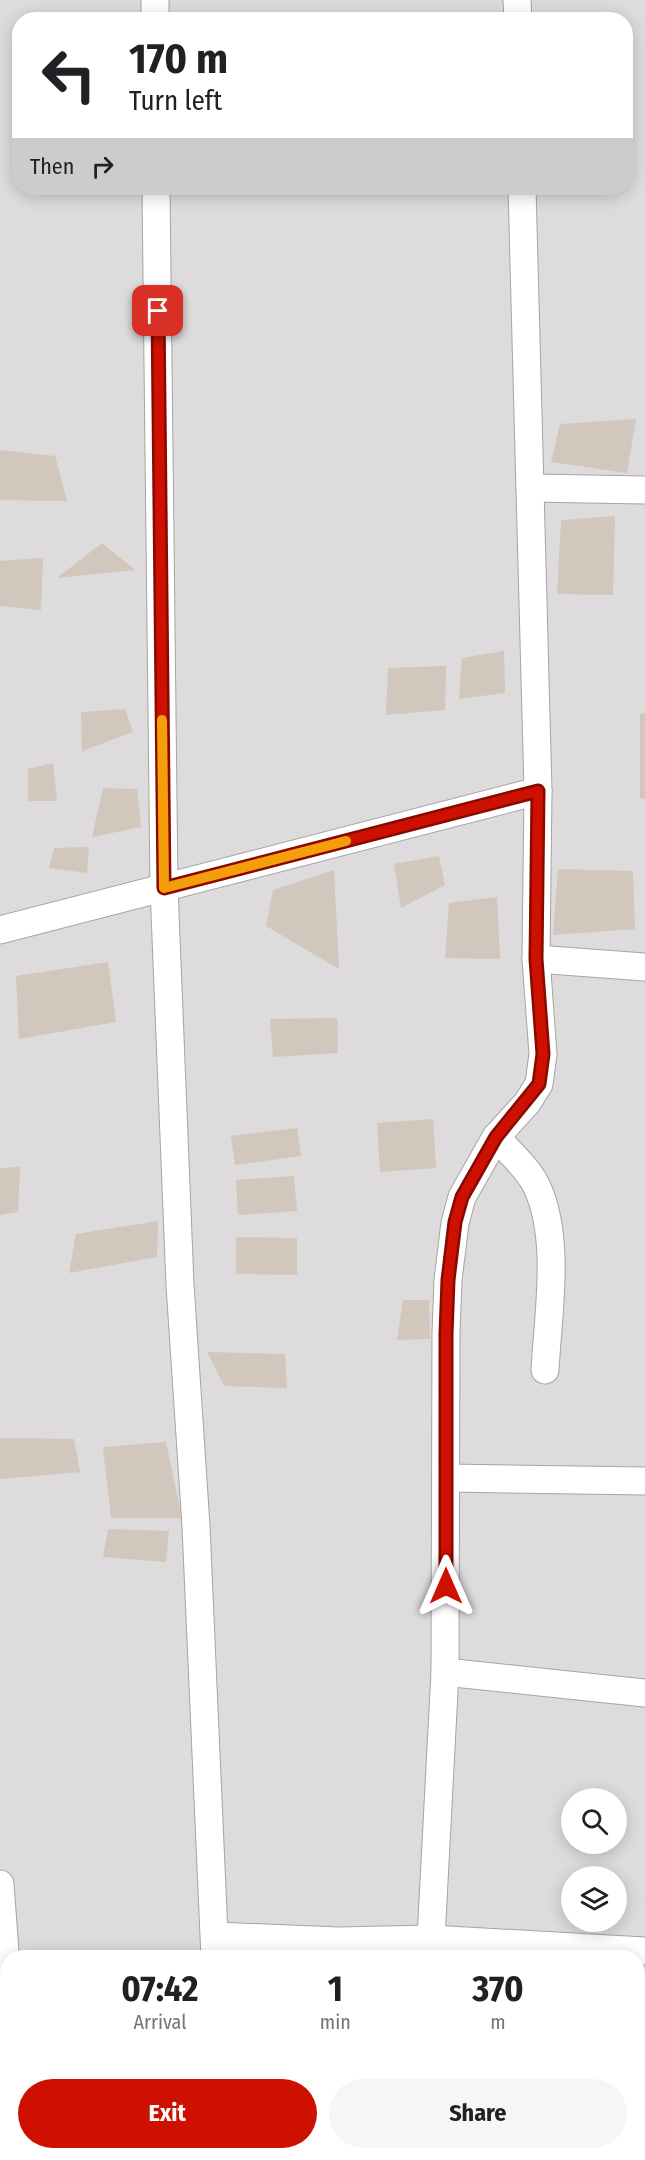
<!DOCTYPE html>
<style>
:root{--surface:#fff;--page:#f6f6f6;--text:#202124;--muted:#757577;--accent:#cd1000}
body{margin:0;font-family:"Fira Sans Condensed",sans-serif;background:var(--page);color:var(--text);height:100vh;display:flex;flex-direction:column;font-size:22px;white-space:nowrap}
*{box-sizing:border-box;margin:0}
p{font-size:20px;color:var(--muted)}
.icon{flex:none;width:33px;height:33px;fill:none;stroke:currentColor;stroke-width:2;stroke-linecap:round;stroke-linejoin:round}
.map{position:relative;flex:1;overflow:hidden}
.details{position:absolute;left:0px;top:1950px;width:645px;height:210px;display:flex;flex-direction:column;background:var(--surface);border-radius:24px 24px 0 0;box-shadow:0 3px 15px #0003}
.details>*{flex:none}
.top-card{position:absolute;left:12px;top:12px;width:621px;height:183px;border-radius:24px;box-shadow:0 3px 15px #0003;background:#fff;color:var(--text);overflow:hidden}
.controls{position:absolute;left:561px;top:1788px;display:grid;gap:12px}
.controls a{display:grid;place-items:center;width:66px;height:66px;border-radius:50%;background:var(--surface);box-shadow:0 3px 15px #0003;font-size:30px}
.pin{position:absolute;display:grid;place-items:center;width:51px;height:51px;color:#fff;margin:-26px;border-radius:12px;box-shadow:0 3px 9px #0006}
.me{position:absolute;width:66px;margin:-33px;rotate:0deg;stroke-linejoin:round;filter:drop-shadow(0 0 4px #0008)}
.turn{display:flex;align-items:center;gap:21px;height:126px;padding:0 18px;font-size:27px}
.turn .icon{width:78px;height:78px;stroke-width:2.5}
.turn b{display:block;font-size:42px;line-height:51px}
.then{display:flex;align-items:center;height:57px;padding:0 18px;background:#0003;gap:12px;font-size:22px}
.eta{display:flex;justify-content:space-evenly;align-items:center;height:102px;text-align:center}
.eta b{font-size:36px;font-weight:700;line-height:42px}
.primary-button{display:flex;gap:12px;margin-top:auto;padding:12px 18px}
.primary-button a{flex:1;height:69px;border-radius:36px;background:var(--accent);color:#fff;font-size:24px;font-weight:700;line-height:69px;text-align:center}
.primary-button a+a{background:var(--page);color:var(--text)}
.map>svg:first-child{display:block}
</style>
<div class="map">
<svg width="645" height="2160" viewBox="0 0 645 2160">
<rect width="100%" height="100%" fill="#f0ede3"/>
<path fill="#dddbdb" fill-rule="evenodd" d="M0,0H645V2160H0ZM20,20H626V188H20ZM572,1798H616V1844H572ZM572,1876H616V1922H572ZM8,1958H638V2152H8Z"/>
<g fill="#d1c7bc">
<polygon points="636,419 627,473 551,462 560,424"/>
<polygon points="0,450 55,456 67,501 0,500"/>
<polygon points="615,516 613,595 557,594 561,520"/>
<polygon points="102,543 135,570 57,578"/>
<polygon points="43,558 41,610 0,606 0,561"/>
<polygon points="504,651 505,693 459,699 462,658"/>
<polygon points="446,666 445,710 386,715 388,668"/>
<polygon points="125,709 133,732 82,751 81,712"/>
<polygon points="645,713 645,799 640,798 640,714"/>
<polygon points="53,763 57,801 28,801 28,769"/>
<polygon points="103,788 137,789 141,827 92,837"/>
<polygon points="89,847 87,873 49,868 54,848"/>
<polygon points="439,856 445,885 401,908 394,864"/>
<polygon points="558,869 633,871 635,929 553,935"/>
<polygon points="334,870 339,969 266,926 273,890"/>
<polygon points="497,897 500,959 445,958 449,903"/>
<polygon points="108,962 116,1022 19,1039 16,976"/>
<polygon points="337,1018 338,1053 273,1057 270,1019"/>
<polygon points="433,1119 436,1168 380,1172 377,1123"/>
<polygon points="297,1128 301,1156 235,1165 231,1136"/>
<polygon points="20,1167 18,1212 0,1215 0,1168"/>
<polygon points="294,1176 297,1211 238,1215 236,1180"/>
<polygon points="158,1221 157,1257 69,1273 76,1234"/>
<polygon points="236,1237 297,1238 297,1275 236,1274"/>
<polygon points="403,1300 429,1300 430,1339 397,1340"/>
<polygon points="207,1352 285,1354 287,1388 224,1386"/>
<polygon points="0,1438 74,1439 80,1472 0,1479"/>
<polygon points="166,1442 182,1518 111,1518 103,1447"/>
<polygon points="108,1529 169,1531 166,1562 103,1557"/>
<polygon points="328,1947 368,1948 368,1958 327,1958"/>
<polygon points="242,2152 276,2152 278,2160 242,2160"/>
<polygon points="325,2152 378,2152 377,2160 323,2160"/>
<polygon points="461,2152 481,2152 481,2154 461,2155"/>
</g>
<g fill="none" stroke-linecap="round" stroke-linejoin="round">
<g stroke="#a5a5a5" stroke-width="29">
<g id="street">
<polyline points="155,0 155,20"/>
<polyline points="517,0 518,20"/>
<polyline points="156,188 164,888 180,1285 196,1526 215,1958"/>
<polyline points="530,488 645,490"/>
<polyline points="0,930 538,791"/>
<polyline points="536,959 645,967"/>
<path d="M496,1137C509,1152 529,1169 537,1187C561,1239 548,1314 545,1370"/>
<polyline points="446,1478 645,1481"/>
<polyline points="445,1672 645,1693"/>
<polyline points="0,1884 7,1979 5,1988 0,1990"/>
<polyline points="215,1936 338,1941 431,1939 645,1951"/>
<polyline points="430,1958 445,1672 446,1333 448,1280 455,1223 462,1197 496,1137 527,1103 539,1084 543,1054 536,959 538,791 522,188"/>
<polyline points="213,2160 214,2152"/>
<polyline points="427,2160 427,2152"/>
<polyline points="622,2160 622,2152"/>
</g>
</g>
<use href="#street" stroke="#fff" stroke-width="27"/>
</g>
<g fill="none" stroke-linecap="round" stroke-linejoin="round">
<g stroke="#850a00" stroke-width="15">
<polyline id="route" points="158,311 164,888 538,791 536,959 543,1054 539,1084 496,1137 462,1197 455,1222 448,1280 446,1334 446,1586"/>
</g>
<use href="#route" stroke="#cd1000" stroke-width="10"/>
<polyline stroke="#f59e0b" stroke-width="10" points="162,720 164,888 346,841"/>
</g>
</svg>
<div class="controls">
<a><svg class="icon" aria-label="search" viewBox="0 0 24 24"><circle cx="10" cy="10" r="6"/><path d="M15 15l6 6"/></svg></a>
<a><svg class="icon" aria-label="layers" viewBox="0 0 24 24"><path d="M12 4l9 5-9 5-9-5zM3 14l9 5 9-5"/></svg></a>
</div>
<div class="pin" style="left:158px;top:311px;background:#d93025"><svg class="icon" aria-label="arrive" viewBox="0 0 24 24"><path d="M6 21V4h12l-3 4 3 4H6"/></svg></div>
<svg class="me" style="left:446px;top:1586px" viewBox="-20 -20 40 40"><path d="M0-17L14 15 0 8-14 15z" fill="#cd1000" stroke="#fff" stroke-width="4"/></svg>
<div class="top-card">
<div class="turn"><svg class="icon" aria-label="left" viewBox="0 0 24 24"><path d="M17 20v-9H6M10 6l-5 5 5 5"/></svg><div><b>170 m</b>Turn left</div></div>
<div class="then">Then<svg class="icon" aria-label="right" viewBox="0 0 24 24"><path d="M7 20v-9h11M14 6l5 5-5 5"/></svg></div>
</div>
<section class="details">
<div class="eta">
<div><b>07:42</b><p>Arrival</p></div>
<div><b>1</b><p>min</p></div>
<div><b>370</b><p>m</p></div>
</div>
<div class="primary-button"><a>Exit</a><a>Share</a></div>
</section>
</div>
